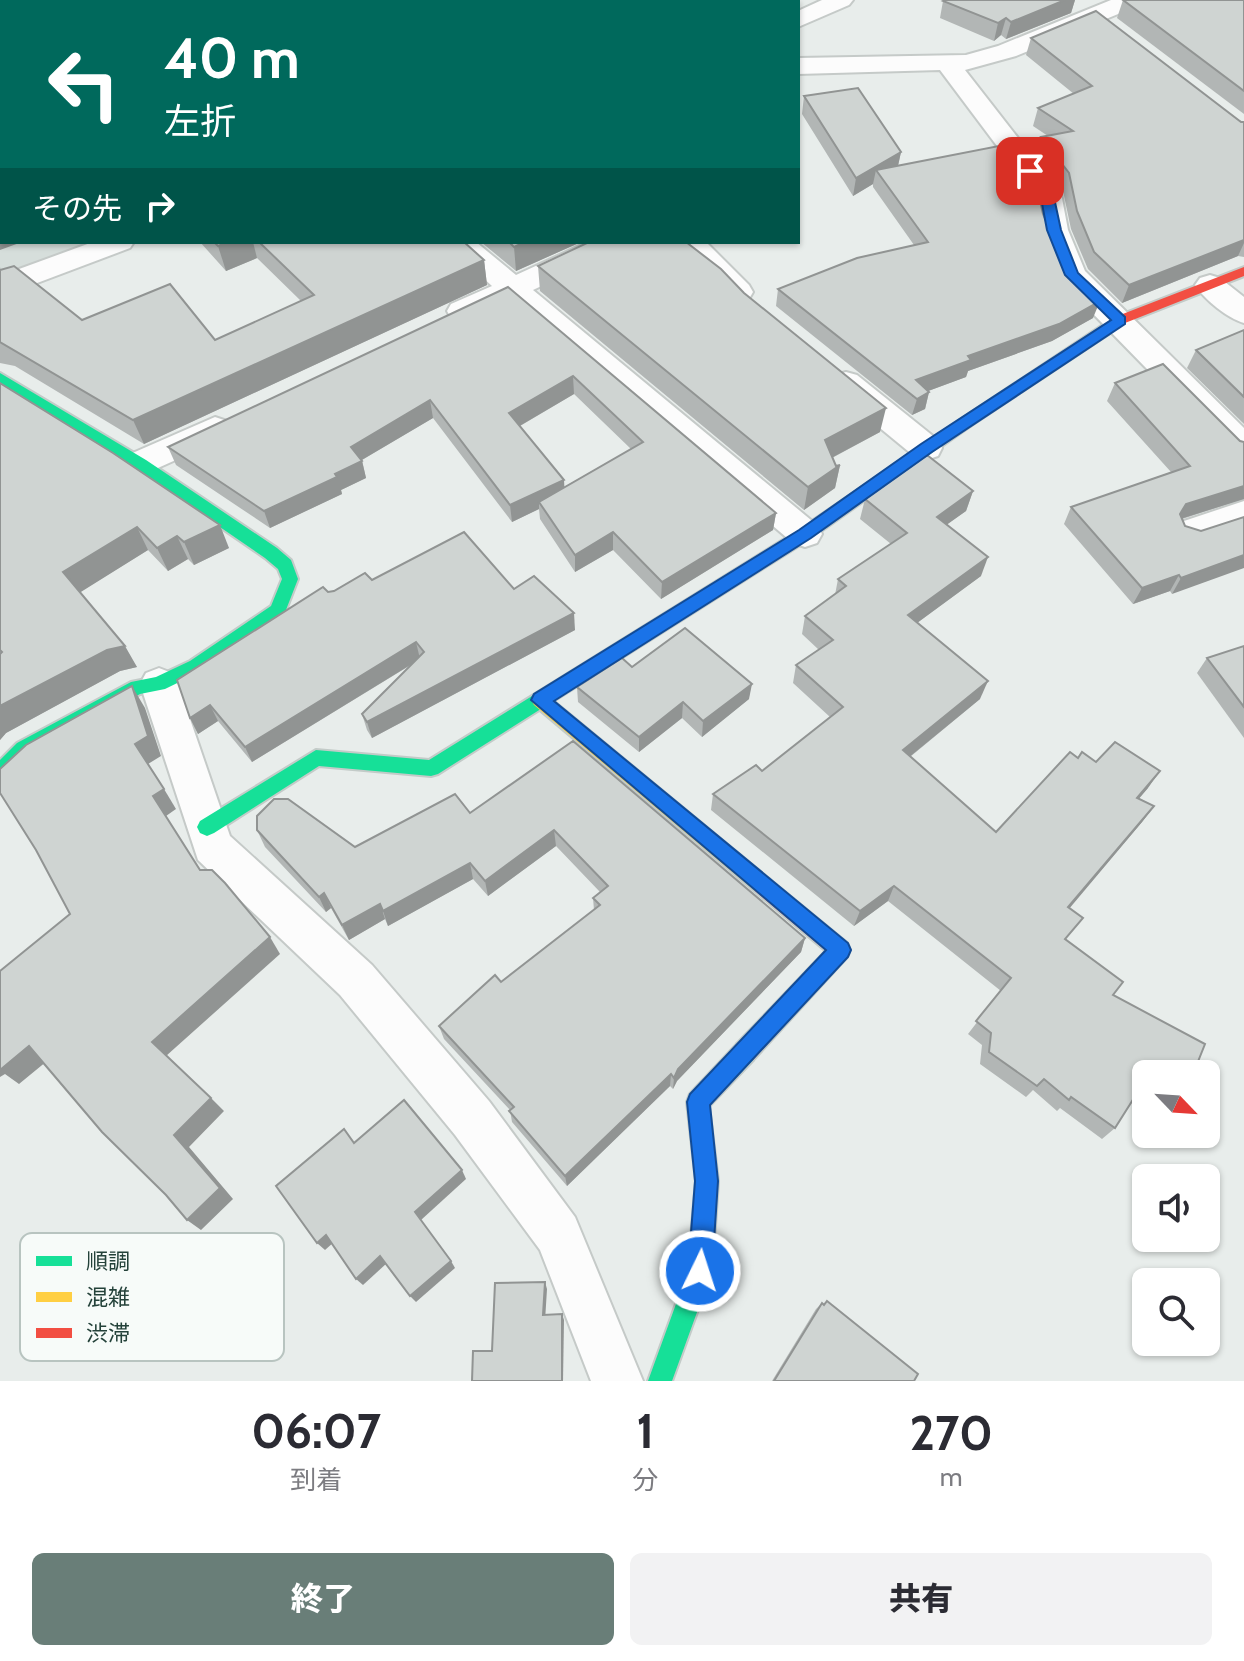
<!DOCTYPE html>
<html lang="ja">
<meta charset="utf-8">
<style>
:root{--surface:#fff;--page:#f2f2f3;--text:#2b2b33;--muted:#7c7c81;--accent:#697e78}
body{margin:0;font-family:Cabin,"Noto Sans JP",sans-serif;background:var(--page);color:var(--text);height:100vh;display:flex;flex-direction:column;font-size:30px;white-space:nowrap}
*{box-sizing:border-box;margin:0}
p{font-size:26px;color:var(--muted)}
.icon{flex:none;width:44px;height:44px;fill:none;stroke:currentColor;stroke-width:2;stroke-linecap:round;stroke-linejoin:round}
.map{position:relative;height:1381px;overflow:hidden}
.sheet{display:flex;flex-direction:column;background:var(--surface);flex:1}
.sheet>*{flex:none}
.guide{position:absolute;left:0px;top:0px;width:800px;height:244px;box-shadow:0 2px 6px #0004;background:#00695c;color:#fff;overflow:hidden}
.needle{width:52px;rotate:115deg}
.fabs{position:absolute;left:1132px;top:1060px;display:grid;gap:16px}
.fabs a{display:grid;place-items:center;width:88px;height:88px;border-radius:12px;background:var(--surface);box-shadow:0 2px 6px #0004;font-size:40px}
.pin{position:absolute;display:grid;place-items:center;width:68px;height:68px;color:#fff;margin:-34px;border-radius:16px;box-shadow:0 4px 12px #0006}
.me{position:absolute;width:88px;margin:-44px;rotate:4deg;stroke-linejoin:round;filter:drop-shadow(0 0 6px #0008)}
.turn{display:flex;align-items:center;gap:28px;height:168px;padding:0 32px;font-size:36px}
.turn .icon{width:104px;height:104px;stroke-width:2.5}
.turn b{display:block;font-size:56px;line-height:68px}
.then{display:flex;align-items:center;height:76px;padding:0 32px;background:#0003;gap:16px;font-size:30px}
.eta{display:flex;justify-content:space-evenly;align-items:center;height:136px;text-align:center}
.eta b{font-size:48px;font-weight:800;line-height:56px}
.action{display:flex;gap:16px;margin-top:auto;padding:16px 32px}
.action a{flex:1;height:92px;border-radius:12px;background:var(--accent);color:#fff;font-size:32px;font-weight:800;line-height:92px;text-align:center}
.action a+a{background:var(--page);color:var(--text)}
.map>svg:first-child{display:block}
</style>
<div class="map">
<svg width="1244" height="1381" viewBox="0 0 1244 1381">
<rect width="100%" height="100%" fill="#e8edeb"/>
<polygon fill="#d6dedb" points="0,0 2,242 94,242 0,278"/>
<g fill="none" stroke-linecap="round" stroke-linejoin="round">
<g stroke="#c5cac8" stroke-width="4">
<g id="street">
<polygon points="822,0 853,0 849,5 798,27 798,11"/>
<polygon points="1111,0 1144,0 1140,5 1016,56 965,70 1061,193 1068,230 1085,271 1244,428 1244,460 1232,456 1062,282 1040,230 1033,194 940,70 798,74 798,58 966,55 998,46"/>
<polygon points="93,242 134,242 130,248 0,297 0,276"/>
<path d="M444,242H476L516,275L588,242H626L622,248L533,290L817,525L822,534L817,543L805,547L793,543L509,301C491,309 472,324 451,318L447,311L451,304L492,286Z"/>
<polygon points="676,242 706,242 749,285 753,292 749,299 738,302 727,299"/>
<path d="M1210,275L1220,278L1244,297V323C1227,318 1205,300 1195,285L1200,278Z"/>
<polygon points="846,372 857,375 938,440 942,448 938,456 926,460 914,456 835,391 830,383 835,375"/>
<polygon points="215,417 227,421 231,429 227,437 140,476 128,473 123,464 128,455"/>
<polygon points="1244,501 1244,527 1190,545 1178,541 1173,532 1178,523"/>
<polygon points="159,668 172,673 178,684 230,836 372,965 489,1101 575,1217 643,1381 591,1381 540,1250 455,1135 340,995 198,860 140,684 146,673"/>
</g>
</g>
<g stroke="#c3cbc8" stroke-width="4">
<g id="fast">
<polygon points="0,373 146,460 277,548 291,560 298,579 284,615 260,633 202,671 165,689 140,694 31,755 7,778 0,780 0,760 17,743 131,682 156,677 190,661 271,606 282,579 278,569 265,558 134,468 0,385"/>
<polygon points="965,417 973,422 970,426 811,538 438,774 431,776 319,766 214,833 207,836 200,833 197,827 200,821 316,750 429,760 799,530"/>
<polygon points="745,1041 753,1044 756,1052 753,1060 709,1106 718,1181 712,1271 672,1381 648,1381 688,1271 696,1181 687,1102 690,1094 737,1044"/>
</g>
</g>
<g stroke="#c3cbc8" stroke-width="4">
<polygon id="slow" points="540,692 546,695 769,879 772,885 769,891 762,894 755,891 534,705 531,700 534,695"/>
</g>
<g stroke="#c3cbc8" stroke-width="4">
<g id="jam">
<polygon points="1244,267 1244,276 1125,323 970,426 960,426 957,422 1115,317"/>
<polygon points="762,876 769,879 847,943 850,950 847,957 753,1060 745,1063 737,1060 734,1052 737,1044 826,951 755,891 752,885 755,879"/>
</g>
</g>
<use href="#street" fill="#fcfcfc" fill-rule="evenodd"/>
<use href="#fast" fill="#16e098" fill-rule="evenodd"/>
<use href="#slow" fill="#ffcf43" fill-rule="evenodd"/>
<use href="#jam" fill="#f24e42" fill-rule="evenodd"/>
</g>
<g fill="#b2b6b5" fill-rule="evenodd">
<polygon points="705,0 787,0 787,2 709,2"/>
<polygon points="945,0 1075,0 1071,13 1006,39 1001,35 994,41 940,18 943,1"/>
<polygon points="1123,0 1244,0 1244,114 1117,18"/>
<polygon points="1031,38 1244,122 1244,257 1238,256 1122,303 1088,269 1071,229 1063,191 1035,155 1041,137 1048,136 1033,126 1038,108 1074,94 1026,55"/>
<polygon points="804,96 901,152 898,166 1043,214 1065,266 1093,318 1052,341 968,371 966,377 928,391 929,392 925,409 912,415 776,306 778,289 914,245 873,187 873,184 853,196 802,114"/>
<polygon points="200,242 464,242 484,260 487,285 144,444 15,366 0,363 0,267 1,270 82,320 215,340 301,301 257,258 226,271"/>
<polygon points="481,242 581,242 516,271"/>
<polygon points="538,266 744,293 880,432 832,458 836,466 840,465 835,488 804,510 540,291"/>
<path d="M508,287L776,513L773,530L661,599L613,550L575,572L540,519L539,509L512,522L433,418L362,460L366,478L341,490L342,494L270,528L176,465L168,447ZM574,394L631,449L564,487L520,426Z"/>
<polygon points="1244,330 1244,424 1187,368 1196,350"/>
<polygon points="0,383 229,548 194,565 188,559 168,571 148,550 80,592 137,667 120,671 6,733 0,740"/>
<polygon points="1115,383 1244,442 1244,499 1182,519 1185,526 1201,531 1244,517 1172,594 1170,591 1133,604 1064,524 1071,507 1171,472 1107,401"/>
<polygon points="973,491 966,511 947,524 981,576 917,623 980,699 910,757 996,832 1078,758 1096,762 1148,788 1139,798 1154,806 1142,822 1069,908 1066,939 1113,995 1193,1074 1146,1074 1146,1084 1143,1083 1115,1128 1102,1139 1060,1108 1057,1111 1033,1090 1026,1097 980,1064 982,1045 968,1034 1001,991 888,901 854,926 711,810 713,794 762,771 830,717 793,683 796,665 819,650 802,634 805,616 835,595 838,579 891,544 860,519 865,499"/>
<polygon points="372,580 514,589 575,630 372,738 367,730 362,714 414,663 252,762 218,721 198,734 190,718 328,592"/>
<polygon points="1244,646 1244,738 1197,673 1207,658"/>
<polygon points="632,667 749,699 702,737 682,718 639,752 578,702 577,687"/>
<polygon points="573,741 805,938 801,952 677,1081 673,1089 670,1086 567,1186 512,1122 510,1110 444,1039 439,1026 501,982 594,910 593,898 600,892 556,846 488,896 473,879 388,926 385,919 349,940 331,908 326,912 265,847 257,830 355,847 470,813"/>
<polygon points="827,1301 914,1381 772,1381 816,1309 822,1303 823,1304"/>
</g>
<g fill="#919493">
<polygon points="749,0 787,0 787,2 748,2"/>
<polygon points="1064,0 1075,0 1071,13 1006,39 1011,22"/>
<polygon points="1006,18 1001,35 994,41 998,23"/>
<polygon points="901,152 897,170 876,170 873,184 853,196 856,178"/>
<polygon points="2,220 2,242 22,242 0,250 0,221"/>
<polygon points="1244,240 1244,243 1238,256 1122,303 1129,285"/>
<polygon points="228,242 253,242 257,258 226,271 218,246"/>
<polygon points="525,242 581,242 516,271 514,247"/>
<polygon points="484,260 487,285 144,444 133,420"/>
<polygon points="1100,301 1093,318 1052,341 968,371 966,377 912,397 916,380 968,356"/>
<polygon points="573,376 574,394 511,431 509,413"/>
<polygon points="929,392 925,409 912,415 917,399"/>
<polygon points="430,400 433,418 360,461 362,461 366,478 341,490 342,494 270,528 264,511 335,474 351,447"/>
<polygon points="886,408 880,432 820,464 825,440"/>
<polygon points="840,465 835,488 804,510 808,487"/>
<polygon points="564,480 565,498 539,502 539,509 512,522 510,505"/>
<polygon points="1244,486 1244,499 1177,520 1170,531 1186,504"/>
<polygon points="973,491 966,511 931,536 937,517"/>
<polygon points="776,513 773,530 661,599 662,582"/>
<polygon points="220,525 229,548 194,565 184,542"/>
<polygon points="137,527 148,550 76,595 63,572"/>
<polygon points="613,532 613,550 575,572 575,555"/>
<polygon points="177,536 188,559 168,571 157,548"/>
<polygon points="1244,555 1244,568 1172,594 1181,578"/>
<polygon points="988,557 981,576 902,634 908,615"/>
<polygon points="1179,575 1170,591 1133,604 1142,588"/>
<polygon points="574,613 575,630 372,738 367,722"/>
<polygon points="416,642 420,659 252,762 245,747"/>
<polygon points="125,646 137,667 120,671 6,733 0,740 0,706 107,650"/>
<polygon points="988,681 980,699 897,767 903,750"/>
<polygon points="752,684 749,699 702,737 703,721"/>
<polygon points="132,686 145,708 161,756 148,764 135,744"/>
<polygon points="683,702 682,718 639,752 639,737"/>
<polygon points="210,705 218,721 198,734 190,718"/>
<polygon points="1160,771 1148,788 1126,814 1137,798"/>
<polygon points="164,789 176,809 166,816 153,796"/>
<polygon points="1154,806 1142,822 1058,922 1068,907"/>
<polygon points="554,830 556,846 488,896 485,881"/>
<polygon points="470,863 473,879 388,926 383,911"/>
<polygon points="894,886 888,901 854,926 860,911"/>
<polygon points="324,893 331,908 326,912 319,897"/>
<polygon points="380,904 385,919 349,940 342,925"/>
<polygon points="270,937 280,954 166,1056 152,1042"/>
<polygon points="805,938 801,952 677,1081 673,1089 674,1078 678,1069"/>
<polygon points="29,1046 47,1061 19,1084 5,1074 0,1077 0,1065"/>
<polygon points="671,1074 670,1086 567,1186 565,1176"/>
<polygon points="211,1098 224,1111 189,1147 233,1199 201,1230 187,1220 174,1135"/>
<polygon points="462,1170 466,1179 421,1220 415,1212"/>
<polygon points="326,1235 334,1242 325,1250 317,1243"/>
<polygon points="380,1256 387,1263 363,1285 356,1279"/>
<polygon points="451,1261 455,1268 416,1302 410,1296"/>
<polygon points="545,1282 547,1289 545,1321 543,1315"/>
<polygon points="562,1314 564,1320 563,1381 562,1381"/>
</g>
<g fill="#cfd4d2" stroke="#919493" stroke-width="2">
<polygon points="0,0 611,0 614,2 2,2 2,220 0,221"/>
<polygon points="945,0 1065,0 1011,22 1006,18 998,23 943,1"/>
<polygon points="1123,0 1244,0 1244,91"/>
<polygon points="1096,11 1241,122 1244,122 1244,240 1129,285 1094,252 1077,211 1069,173 1041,137 1073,131 1038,108 1092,86 1031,38"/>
<polygon points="858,88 901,152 856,178 804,96"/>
<polygon points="1009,144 1035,178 1043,214 1065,266 1100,301 1059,324 968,356 971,360 916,380 929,392 917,399 778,289 857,258 928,242 876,170"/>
<polygon points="214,242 228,242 218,246"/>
<polygon points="259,242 464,242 484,260 133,420 0,342 0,270 14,266 82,320 170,284 215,340 314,295"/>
<polygon points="509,242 525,242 514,247"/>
<polygon points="589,242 686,242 721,269 744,293 886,408 825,440 836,466 840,465 808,487 538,266"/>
<polygon points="508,287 776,513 662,582 613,532 575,555 539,502 643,442 573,376 509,413 564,480 510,505 430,400 351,447 362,461 335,474 337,477 264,511 168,447"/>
<polygon points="1244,330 1244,397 1196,350"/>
<polygon points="1163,364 1240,441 1244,442 1244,486 1186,504 1180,514 1185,526 1201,531 1244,517 1244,555 1181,578 1179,575 1142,588 1071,507 1190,466 1115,383"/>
<polygon points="0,383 113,453 220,525 184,542 177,536 157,548 137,527 63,572 125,646 107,650 0,706 0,654 2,652 0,650"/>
<polygon points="927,455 973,491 937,517 988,557 908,615 988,681 903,750 996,832 1070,752 1078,758 1082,752 1096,762 1115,742 1160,771 1137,798 1154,806 1068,907 1083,918 1065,939 1123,982 1113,995 1205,1044 1193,1074 1162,1074 1152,1069 1149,1074 1146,1074 1146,1079 1115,1128 1071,1097 1069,1100 1044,1079 1037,1086 989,1052 991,1033 976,1021 1011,978 894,886 860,911 713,794 756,765 762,771 843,707 796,665 833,640 805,616 846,586 838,579 907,533 865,499"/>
<polygon points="464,532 514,589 534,576 574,613 367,722 362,714 424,652 416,642 245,747 210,705 190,718 177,680 323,587 328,592 334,591 365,573 372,580"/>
<polygon points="685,628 752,684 703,721 683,702 639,737 577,687 622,658 632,667"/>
<polygon points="1244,646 1244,707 1207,658"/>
<polygon points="132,686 148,736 135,744 164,789 153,796 200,870 212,870 225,883 270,937 152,1042 211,1098 174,1135 220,1188 187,1220 166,1195 102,1132 29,1046 0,1070 0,971 70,914 36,850 0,793 0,769 26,745"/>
<polygon points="573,741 805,938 678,1069 674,1078 671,1074 565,1176 509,1111 514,1107 439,1026 495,975 501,982 600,905 593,898 608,886 554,830 485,881 470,863 383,911 380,904 342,925 324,893 319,897 257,830 257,816 274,799 288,799 355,847 455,794 470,813"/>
<polygon points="404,1100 462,1170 415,1212 451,1261 410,1296 380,1256 356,1279 326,1235 317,1243 276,1186 344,1129 354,1143"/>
<polygon points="545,1282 543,1315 562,1314 562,1381 472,1381 473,1351 492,1351 495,1283"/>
<polygon points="827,1301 918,1374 914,1381 774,1381 822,1303 824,1305"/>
</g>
<polygon fill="#1a73e8" stroke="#114b97" stroke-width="2" points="1030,167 1035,169 1053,193 1061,230 1078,273 1125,317 1125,324 932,452 811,538 554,701 848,943 851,950 848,957 710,1105 718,1181 712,1271 709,1280 700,1283 692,1280 688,1271 695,1181 687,1102 690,1094 826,950 531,700 534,694 799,530 921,444 1111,320 1065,275 1047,230 1040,193 1024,171"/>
<rect x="20" y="1233" width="264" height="128" rx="12" fill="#f7fbf9" stroke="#b8c4c0" stroke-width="2"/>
<rect x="36" y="1256" width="36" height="10" fill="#16e098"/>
<rect x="36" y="1292" width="36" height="10" fill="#ffcf43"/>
<rect x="36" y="1328" width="36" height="10" fill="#f24e42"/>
<g font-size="22" fill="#24423a">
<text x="86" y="1269">順調</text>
<text x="86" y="1305">混雑</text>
<text x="86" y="1341">渋滞</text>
</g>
</svg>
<div class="fabs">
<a><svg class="needle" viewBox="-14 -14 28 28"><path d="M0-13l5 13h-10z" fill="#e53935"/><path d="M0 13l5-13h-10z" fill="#7c7c81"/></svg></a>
<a><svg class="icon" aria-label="sound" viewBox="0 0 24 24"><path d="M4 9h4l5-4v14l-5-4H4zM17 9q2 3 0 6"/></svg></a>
<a><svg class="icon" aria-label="search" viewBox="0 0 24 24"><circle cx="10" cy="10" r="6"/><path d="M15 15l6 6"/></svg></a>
</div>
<div class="pin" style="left:1030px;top:171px;background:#d93025"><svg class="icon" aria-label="arrive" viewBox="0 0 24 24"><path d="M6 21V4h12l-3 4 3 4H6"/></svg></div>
<svg class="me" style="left:700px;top:1271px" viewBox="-20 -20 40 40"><circle r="17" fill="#1a73e8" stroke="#fff" stroke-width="3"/><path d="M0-11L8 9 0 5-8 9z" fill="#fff"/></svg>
<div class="guide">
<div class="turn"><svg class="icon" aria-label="left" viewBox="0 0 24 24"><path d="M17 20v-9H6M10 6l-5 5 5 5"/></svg><div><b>40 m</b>左折</div></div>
<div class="then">その先<svg class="icon" aria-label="right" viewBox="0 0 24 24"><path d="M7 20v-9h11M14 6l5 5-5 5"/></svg></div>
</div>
</div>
<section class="sheet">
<div class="eta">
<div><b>06:07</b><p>到着</p></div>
<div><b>1</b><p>分</p></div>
<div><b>270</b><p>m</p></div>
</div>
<div class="action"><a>終了</a><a>共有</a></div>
</section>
